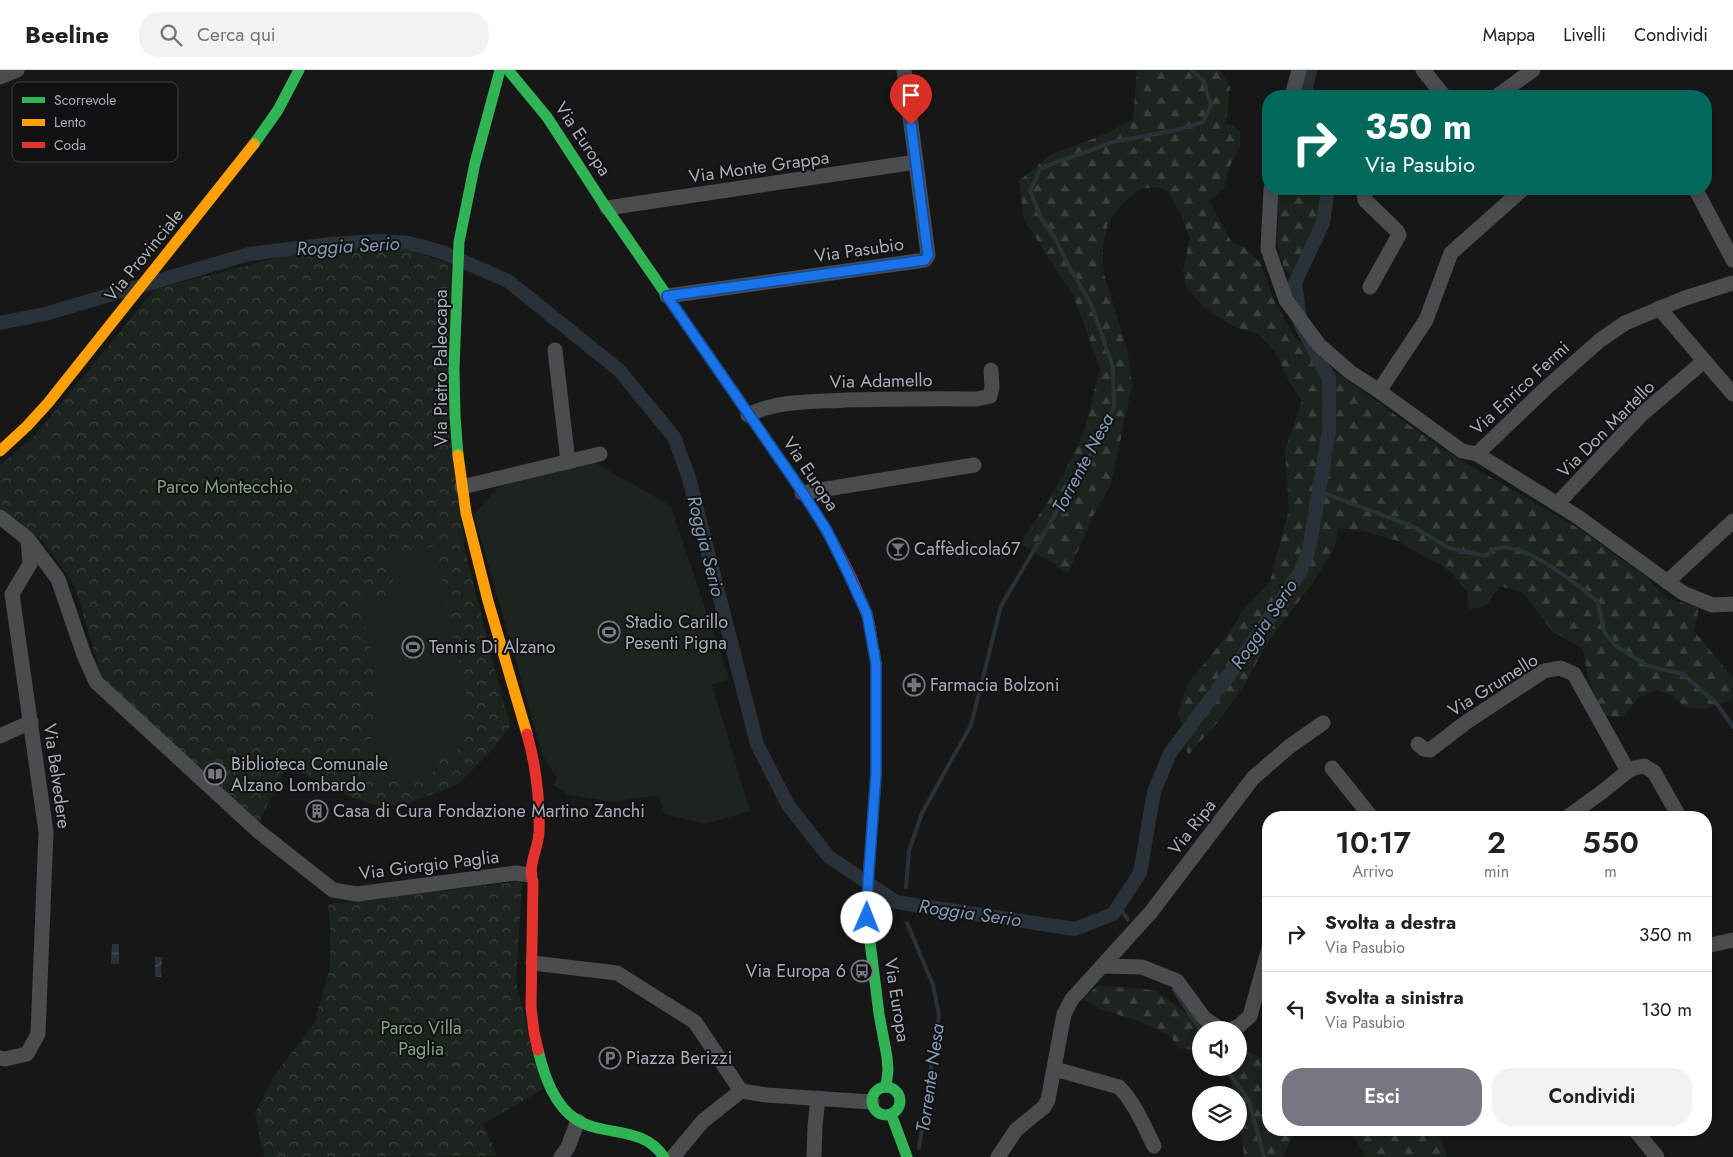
<!DOCTYPE html>
<html lang="it">
<meta charset="utf-8">
<style>
:root{--surface:#fff;--page:#f2f2f2;--text:#202124;--muted:#757577;--line:#e0e0e0;--accent:#757880}
body{margin:0;font-family:Jost,sans-serif;background:var(--page);color:var(--text);height:100vh;display:flex;flex-direction:column;font-size:19px;white-space:nowrap}
*{box-sizing:border-box;margin:0}
p{font-size:16px;color:var(--muted)}
.icon{flex:none;width:28px;height:28px;fill:none;stroke:currentColor;stroke-width:2;stroke-linecap:round;stroke-linejoin:round}
.map{position:relative;flex:1;overflow:hidden}
.sheet{position:absolute;left:1262px;top:741px;width:450px;height:325px;display:flex;flex-direction:column;background:var(--surface);border-radius:20px;box-shadow:0 2px 8px #0003}
.sheet>*{flex:none}
.top-card{position:absolute;left:1262px;top:20px;width:450px;height:105px;border-radius:20px;box-shadow:0 2px 8px #0003;background:#00695c;color:#fff;overflow:hidden}
.fabs{position:absolute;left:1192px;top:951px;display:grid;gap:10px}
.fabs a{display:grid;place-items:center;width:55px;height:55px;border-radius:50%;background:var(--surface);box-shadow:0 2px 8px #0003;font-size:25px}
.pin{position:absolute;display:grid;place-items:center;width:42px;height:42px;color:#fff;margin:-51px -21px;border-radius:50% 50% 50% 0;rotate:-45deg;box-shadow:0 0 5px #0007}
.pin .icon{rotate:45deg}
.me{position:absolute;width:55px;margin:-28px;rotate:1deg;stroke-linejoin:round;filter:drop-shadow(0 0 4px #0008)}
.turn{display:flex;align-items:center;gap:18px;height:105px;padding:0 20px;font-size:22px}
.turn .icon{width:65px;height:65px;stroke-width:2.5}
.turn b{display:block;font-size:35px;line-height:42px}
.eta{display:flex;justify-content:space-evenly;align-items:center;height:85px;text-align:center}
.eta b{font-size:30px;font-weight:600;line-height:35px}
.primary-button{display:flex;gap:10px;margin-top:auto;padding:10px 20px}
.primary-button a{flex:1;height:58px;border-radius:20px;background:var(--accent);color:#fff;font-size:20px;font-weight:600;line-height:58px;text-align:center}
.primary-button a+a{background:var(--page);color:var(--text)}
ul{padding:0;list-style:none}
li{display:flex;align-items:center;gap:15px;height:75px;padding:0 20px;border-top:1px solid var(--line)}
li div{flex:1}
li b{display:block;font-size:19px}
li em{font-style:normal}
header{display:flex;align-items:center;gap:30px;box-sizing:border-box;height:70px;padding:0 25px;background:var(--surface);border-bottom:1px solid var(--line)}
header strong{font-size:24px}
nav{display:flex;gap:28px;margin-inline-start:auto;font-size:18px}
.search{width:350px;height:45px;background:var(--page);display:flex;align-items:center;gap:12px;box-sizing:border-box;padding:0 18px;border-radius:20px;color:var(--muted);font-size:19px}
.map>svg:first-child{display:block}
</style>
<header>
<strong>Beeline</strong>
<div class="search"><svg class="icon" aria-label="search" viewBox="0 0 24 24"><circle cx="10" cy="10" r="6"/><path d="M15 15l6 6"/></svg>Cerca qui</div>
<nav><a>Mappa</a><a>Livelli</a><a>Condividi</a></nav>
</header>
<div class="map">
<svg width="1733" height="1087" viewBox="0 0 1733 1087">
<defs>
<pattern id="forest-firs" width="22" height="20" patternUnits="userSpaceOnUse" patternTransform="scale(1.25)"><rect width="22" height="20" fill="#1d241e"/><path d="M5 1l3.5 6h-7zM16 11l3.5 6h-7z" fill="#3b413d"/></pattern>
<pattern id="park-crowns" width="20" height="18" patternUnits="userSpaceOnUse" patternTransform="scale(1.25)"><rect width="20" height="18" fill="#1d241e"/><path d="M2 6a3 3 0 1 1 6 0M12 15a3 3 0 1 1 6 0" fill="none" stroke="#3b413d"/></pattern>
<pattern id="water-waves" width="16" height="10" patternUnits="userSpaceOnUse" patternTransform="scale(1.25)"><rect width="16" height="10" fill="#2a3239"/><path d="M0 5q4-4 8 0t8 0" fill="none" stroke="#464d54"/></pattern>
</defs>
<rect width="100%" height="100%" fill="#171717"/>
<g fill="url(#forest-firs)">
<path d="M1137,0H1220L1230,17L1226,54L1233,55L1240,62V77L1230,96L1224,118L1209,131L1232,173L1244,177L1260,193L1273,228L1295,267L1337,303L1444,380L1578,458L1645,506L1667,528L1699,538L1694,561L1733,608L1732,630L1704,639L1685,637L1671,625L1656,620L1638,628L1623,647L1603,645C1593,624 1586,603 1583,579L1553,562L1523,523L1500,516L1484,537L1469,539L1467,522L1450,501L1398,471L1367,462L1339,458L1334,478L1312,514L1267,573L1242,619L1217,653L1188,685L1178,642L1187,615L1229,563L1244,539L1270,512L1289,439L1285,380L1302,331L1289,311L1275,281L1258,264L1234,257L1203,237L1186,216L1183,201L1190,168L1180,143L1168,121L1158,117L1139,119L1124,132L1108,153L1103,175V201L1128,283L1132,316L1111,414L1093,446L1068,503L1020,473L1047,433L1063,405L1084,362L1100,298L1073,225L1024,150L1019,111L1050,85L1108,63L1133,49Z"/>
<path d="M1278,119H1322C1320,149 1308,183 1291,208L1284,198L1278,175Z"/>
<polygon points="1097,916 1137,918 1157,921 1208,960 1201,960 1201,981 1178,978 1170,965 1141,952 1100,939 1083,929"/>
<polygon points="1239,976 1269,992 1269,1060 1295,1060 1283,1087 1244,1087 1239,1041 1239,1025 1234,1025 1231,1011 1220,998 1239,998"/>
<polygon points="1349,1060 1428,1060 1442,1069 1446,1087 1366,1087"/>
</g>
<g fill="url(#park-crowns)" fill-rule="evenodd">
<path d="M361,175L411,181L451,194L464,477L510,657L492,680L457,715L406,734L378,736L353,728L287,696L258,754L102,607L74,514L42,470L0,438V395L33,368L155,219L281,187ZM396,526L456,690L436,687L366,706L378,617L365,531Z"/>
<polygon points="522,811 516,912 543,1019 483,1054 497,1086 264,1087 255,1043 276,1003 314,954 330,898 330,856 328,834"/>
</g>
<g fill="#1d241e">
<polygon points="594,392 671,436 729,609 712,615 750,741 705,754 664,744 659,725 612,732 569,725 553,715 557,708 543,686 474,445 500,415"/>
<polygon points="435,476 467,628 456,690 436,688 431,714 366,706 378,617 361,537 365,531 396,525 389,488"/>
</g>
<g fill="url(#water-waves)">
<polygon points="112,874 119,874 119,894 111,894"/>
<polygon points="155,887 162,887 161,907 155,907"/>
</g>
<g fill="none" stroke-linecap="round" stroke-linejoin="round">
<g stroke="#2a3239" stroke-width="4">
<path d="M1318,421L1412,456L1449,478L1485,486C1489,483 1494,479 1498,478C1527,473 1577,514 1598,532L1604,562L1616,576L1648,596L1683,604L1717,634L1733,657"/>
<polyline points="906,817 909,781 922,743 971,655 1001,536 1101,367 1114,336 1113,297 1091,234 1069,197 1055,168 1041,148 1030,121 1041,98 1113,72 1177,60 1203,52 1211,35 1204,12 1192,0"/>
<polyline points="1119,836 1128,850"/>
<polyline points="907,853 933,915 939,945 919,1078"/>
<polyline points="1174,920 1201,961"/>
<polyline points="1226,998 1249,1031 1264,1087"/>
</g>
<g stroke="#2a3239" stroke-width="14">
<polyline points="1308,26 1306,17 1310,0"/>
<polyline points="0,253 45,244 249,184 331,174 379,171 409,173 442,182 508,211 619,300 674,367 689,408 757,674 788,735 829,787 896,832 1075,859 1113,844 1140,803 1154,722 1170,683 1244,585 1299,504 1309,480 1329,361 1329,309 1301,255 1295,213 1323,153 1328,119"/>
</g>
<g stroke="#4b4c50" stroke-width="15">
<polyline points="1423,0 1444,26"/>
<polyline points="0,7 17,0"/>
<polyline points="1292,26 1299,0"/>
<polyline points="1497,26 1533,0"/>
<polyline points="1271,119 1268,179 1286,230 1319,275 1350,302 1379,321 1462,381 1477,384 1578,447 1683,523 1712,535 1733,534"/>
<polyline points="1368,119 1364,124 1365,130 1397,161 1399,165 1370,217"/>
<polyline points="1697,122 1733,190"/>
<polyline points="607,138 916,92"/>
<polyline points="667,226 925,190 928,185 904,0"/>
<polyline points="1659,238 1733,324"/>
<polyline points="555,280 568,392"/>
<polyline points="1379,321 1426,250 1451,183 1523,119"/>
<path d="M748,345C777,330 815,332 846,330C890,329 934,328 977,329L990,326L992,317L991,300"/>
<polyline points="1477,384 1545,319 1599,271 1625,253 1685,228 1733,213"/>
<polyline points="462,417 600,384"/>
<polyline points="802,423 974,395"/>
<polyline points="1557,434 1641,345 1704,291"/>
<polyline points="0,447 28,469 58,509 84,585 96,612 258,761 333,820 357,824 516,803 530,805"/>
<polyline points="1667,512 1733,451"/>
<polyline points="0,666 31,652"/>
<polyline points="1418,674 1424,679 1430,680 1465,653 1544,601 1560,598 1574,604 1628,701 1602,722 1566,748"/>
<polyline points="1332,698 1372,748"/>
<polyline points="1628,701 1634,698 1644,696 1654,702 1680,748"/>
<polyline points="1706,876 1733,870"/>
<polyline points="533,893 617,903 695,952 741,1021"/>
<polyline points="1102,896 1151,842 1253,708 1290,676 1323,653"/>
<polyline points="0,988 5,989 27,984 38,964 46,762 12,524 30,494 28,470"/>
<path d="M1054,1001H1062L1119,1017C1135,1033 1144,1056 1154,1076"/>
<polyline points="741,1021 766,1025 872,1032"/>
<polyline points="1635,1060 1657,1087"/>
<polyline points="561,1087 568,1077 578,1051"/>
<polyline points="673,1087 703,1051 741,1021"/>
<polyline points="814,1087 815,1056 818,1028"/>
<polyline points="998,1087 1016,1060 1044,1037 1048,1030 1064,944 1072,929 1102,896 1142,897 1177,911 1204,948 1220,959 1231,960 1240,955 1250,946 1269,878"/>
</g>
<g stroke="#30b455" stroke-width="11">
<polyline points="508,0 547,47 603,133 786,398"/>
<polyline points="254,74 278,40 299,0"/>
<polyline points="458,385 455,346 454,298 459,172 475,93 500,0"/>
<polyline points="874,581 876,594 876,704 867,825 867,848 879,944 887,987 888,1000 886,1017"/>
<path d="M538,980C544,1005 554,1036 577,1050C605,1067 642,1055 664,1087"/>
<circle cx="886" cy="1031" r="14"/>
<polyline points="891,1044 907,1087"/>
</g>
<g stroke="#ff9f0a" stroke-width="11">
<polyline points="0,381 27,356 48,333 254,74"/>
<polyline points="458,385 466,443 488,531 527,664"/>
</g>
<g stroke="#e5322d" stroke-width="11">
<path d="M786,398C815,440 849,494 866,543C871,554 871,568 874,581"/>
<path d="M527,664C536,696 540,730 539,763C538,779 527,797 533,812L531,937L534,962L538,980"/>
</g>
</g>
<g fill="none" stroke-linecap="round" stroke-linejoin="round">
<g stroke="#114b97" stroke-width="12">
<polyline id="route" points="867,848 868,813 876,704 876,594 867,544 848,503 826,459 799,417 667,226 925,190 928,185 911,55"/>
</g>
<use href="#route" stroke="#1a73e8" stroke-width="9"/>
</g>
<defs>
<g id="bar-ring" transform="scale(1.125)"><circle r="9.5" fill="#111113" stroke="#757880" stroke-width="1.5"/><path d="M-6-5H6L.8 .8V4.5H3.5V6h-7V4.5H-.8V.8Z" fill="#757880"/></g>
<g id="stadium-ring" transform="scale(1.125)"><circle r="9.5" fill="#111113" stroke="#757880" stroke-width="1.5"/><path d="M0-5a6.5 5 0 1 0 0 10a6.5 5 0 1 0 0-10ZM-3.5-1.8h7v3.6h-7Z" fill="#757880"/></g>
<g id="pharmacy-ring" transform="scale(1.125)"><circle r="9.5" fill="#111113" stroke="#757880" stroke-width="1.5"/><path d="M-2-6h4v4h4v4h-4v4h-4v-4h-4v-4h4Z" fill="#757880"/></g>
<g id="library-ring" transform="scale(1.125)"><circle r="9.5" fill="#111113" stroke="#757880" stroke-width="1.5"/><path d="M-6-4Q-3-5.5-.7-3.5V5Q-3 3-6 4ZM6-4Q3-5.5 .7-3.5V5Q3 3 6 4Z" fill="#757880"/></g>
<g id="building-ring" transform="scale(1.125)"><circle r="9.5" fill="#111113" stroke="#757880" stroke-width="1.5"/><path d="M-4-6H4V6H1V3H-1V6H-4ZM-2.5-4.3h1.7v1.8h-1.7ZM.8-4.3h1.7v1.8H.8ZM-2.5-1h1.7V.8h-1.7ZM.8-1h1.7V.8H.8Z" fill="#757880"/></g>
<g id="bus-ring" transform="scale(1.125)"><circle r="9.5" fill="#111113" stroke="#757880" stroke-width="1.5"/><path d="M-5-6H5V4H4V6H2V4H-2V6H-4V4H-5ZM-3.5-4V0h7V-4ZM-3.5 1.2v1.5H-2V1.2ZM2 1.2v1.5H3.5V1.2Z" fill="#757880"/></g>
<g id="parking-ring" transform="scale(1.125)"><circle r="9.5" fill="#111113" stroke="#757880" stroke-width="1.5"/><path d="M-3.5-5.5H1a3.5 3.5 0 0 1 0 7H-1V5.5H-3.5ZM-1-3.4V-.6H.8a1.4 1.4 0 0 0 0-2.8Z" fill="#757880"/></g>
</defs>
<g fill-rule="evenodd">
<use href="#bar-ring" x="898" y="479"/>
<use href="#stadium-ring" x="609" y="562"/>
<use href="#stadium-ring" x="413" y="577"/>
<use href="#pharmacy-ring" x="914" y="615"/>
<use href="#library-ring" x="215" y="704"/>
<use href="#building-ring" x="317" y="741"/>
<use href="#bus-ring" x="862" y="901"/>
<use href="#parking-ring" x="610" y="988"/>
</g>
<g text-anchor="middle" dominant-baseline="central" stroke-width="4" stroke-linejoin="round" paint-order="stroke">
<g font-size="18" fill="#a8adb8" stroke="#111113">
<text transform="translate(583 69) rotate(56)">Via Europa</text>
<text transform="translate(759 97) rotate(-8)">Via Monte Grappa</text>
<text transform="translate(859 180) rotate(-8)">Via Pasubio</text>
<text transform="translate(144 185) rotate(-51)">Via Provinciale</text>
<text transform="translate(441 298) rotate(-90)">Via Pietro Paleocapa</text>
<text transform="translate(881 311) rotate(-1)">Via Adamello</text>
<text transform="translate(1520 318) rotate(-43)">Via Enrico Fermi</text>
<text transform="translate(1606 359) rotate(-45)">Via Don Martello</text>
<text transform="translate(811 404) rotate(56)">Via Europa</text>
<text transform="translate(1493 615) rotate(-32)">Via Grumello</text>
<text transform="translate(57 706) rotate(82)">Via Belvedere</text>
<text transform="translate(1192 757) rotate(-52)">Via Ripa</text>
<text transform="translate(429 795) rotate(-7)">Via Giorgio Paglia</text>
<text transform="translate(897 930) rotate(81)">Via Europa</text>
</g>
<g font-size="18" fill="#7fa381" stroke="#111113">
<text x="225" y="417">Parco Montecchio</text>
<text x="421" y="958">Parco Villa<tspan x="421" dy="21">Paglia</tspan></text>
</g>
<g font-size="18" fill="#a8adb8" stroke="#111113" text-anchor="start">
<text x="914" y="479">Caffèdicola67</text>
<text x="625" y="552">Stadio Carillo<tspan x="625" dy="21">Pesenti Pigna</tspan></text>
<text x="429" y="577">Tennis Di Alzano</text>
<text x="930" y="615">Farmacia Bolzoni</text>
<text x="231" y="694">Biblioteca Comunale<tspan x="231" dy="21">Alzano Lombardo</tspan></text>
<text x="333" y="741">Casa di Cura Fondazione Martino Zanchi</text>
<text x="846" y="901" text-anchor="end">Via Europa 6</text>
<text x="626" y="988">Piazza Berizzi</text>
</g>
<g font-size="19" font-style="italic" fill="#7f9bb3" stroke="#111113">
<text transform="translate(348 176) rotate(-3)">Roggia Serio</text>
<text transform="translate(1083 393) rotate(-62)">Torrente Nesa</text>
<text transform="translate(706 476) rotate(76)">Roggia Serio</text>
<text transform="translate(1264 554) rotate(-56)">Roggia Serio</text>
<text transform="translate(970 843) rotate(8)">Roggia Serio</text>
<text transform="translate(930 1008) rotate(-82)">Torrente Nesa</text>
</g>
</g>
<rect x="12" y="12" width="166" height="80" rx="8" fill="#111113" stroke="#3e4045" stroke-width="1"/>
<rect x="22" y="27" width="23" height="6" fill="#30b455"/>
<rect x="22" y="49" width="23" height="7" fill="#ff9f0a"/>
<rect x="22" y="72" width="23" height="6" fill="#e5322d"/>
<g font-size="14" fill="#a8adb8">
<text x="54" y="35">Scorrevole</text>
<text x="54" y="57">Lento</text>
<text x="54" y="80">Coda</text>
</g>
</svg>
<div class="fabs">
<a><svg class="icon" aria-label="sound" viewBox="0 0 24 24"><path d="M4 9h4l5-4v14l-5-4H4zM17 9q2 3 0 6"/></svg></a>
<a><svg class="icon" aria-label="layers" viewBox="0 0 24 24"><path d="M12 4l9 5-9 5-9-5zM3 14l9 5 9-5"/></svg></a>
</div>
<div class="pin" style="left:911px;top:55px;background:#d93025"><svg class="icon" aria-label="arrive" viewBox="0 0 24 24"><path d="M6 21V4h12l-3 4 3 4H6"/></svg></div>
<svg class="me" style="left:867px;top:848px" viewBox="-20 -20 40 40"><circle r="19" fill="#fff"/><path d="M0-13L10 11 0 6-10 11z" fill="#1a73e8"/></svg>
<div class="top-card">
<div class="turn"><svg class="icon" aria-label="right" viewBox="0 0 24 24"><path d="M7 20v-9h11M14 6l5 5-5 5"/></svg><div><b>350 m</b>Via Pasubio</div></div>
</div>
<section class="sheet">
<div class="eta">
<div><b>10:17</b><p>Arrivo</p></div>
<div><b>2</b><p>min</p></div>
<div><b>550</b><p>m</p></div>
</div>
<ul>
<li><svg class="icon" aria-label="right" viewBox="0 0 24 24"><path d="M7 20v-9h11M14 6l5 5-5 5"/></svg><div><b>Svolta a destra</b><p>Via Pasubio</p></div><em>350 m</em></li>
<li><svg class="icon" aria-label="left" viewBox="0 0 24 24"><path d="M17 20v-9H6M10 6l-5 5 5 5"/></svg><div><b>Svolta a sinistra</b><p>Via Pasubio</p></div><em>130 m</em></li>
</ul>
<div class="primary-button"><a>Esci</a><a>Condividi</a></div>
</section>
</div>
